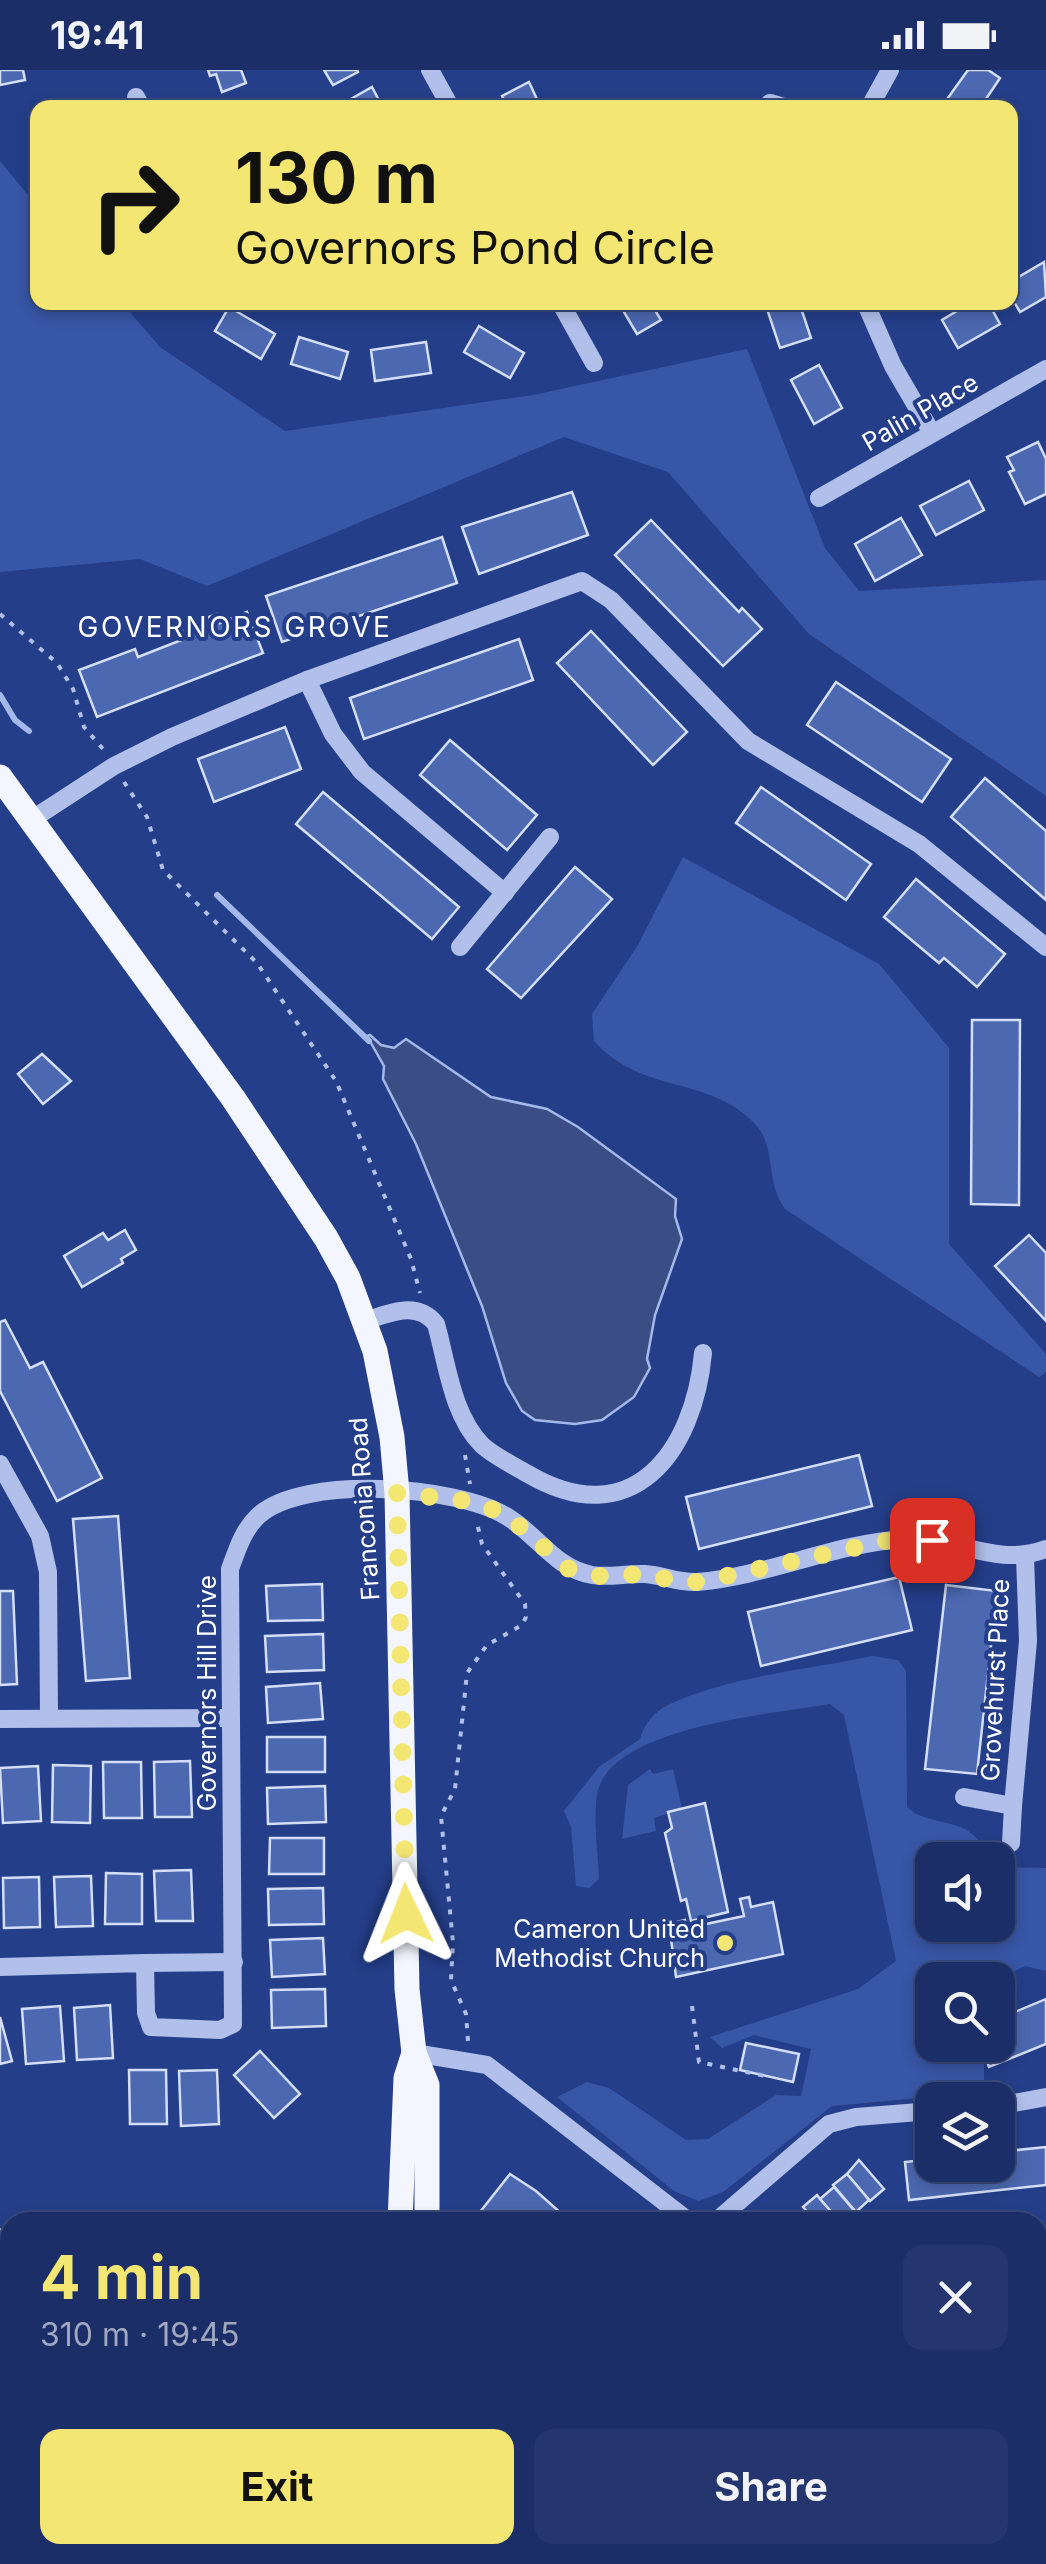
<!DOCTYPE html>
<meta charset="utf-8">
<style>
:root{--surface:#1b2e67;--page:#24366d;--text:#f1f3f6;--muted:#a0a8c0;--line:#394a7b;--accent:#f4e673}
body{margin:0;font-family:Inter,sans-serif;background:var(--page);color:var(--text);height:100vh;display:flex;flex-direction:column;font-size:38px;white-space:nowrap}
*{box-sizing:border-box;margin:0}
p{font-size:32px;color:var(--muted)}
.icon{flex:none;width:55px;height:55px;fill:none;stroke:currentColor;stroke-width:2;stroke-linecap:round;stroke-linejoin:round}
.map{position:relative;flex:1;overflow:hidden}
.sheet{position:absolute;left:0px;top:2142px;width:1048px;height:352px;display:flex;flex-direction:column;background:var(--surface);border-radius:30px 30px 0 0;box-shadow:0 5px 15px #0003,0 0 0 2px var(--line)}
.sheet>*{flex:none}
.top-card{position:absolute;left:30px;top:30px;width:988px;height:210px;border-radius:20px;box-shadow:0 5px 15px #0003,0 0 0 2px var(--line);background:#f4e673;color:#111;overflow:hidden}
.controls{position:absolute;left:915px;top:1772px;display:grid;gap:20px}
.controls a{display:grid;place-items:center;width:100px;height:100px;border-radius:20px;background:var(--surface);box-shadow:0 5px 15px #0003,0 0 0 2px var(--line);font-size:50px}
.pin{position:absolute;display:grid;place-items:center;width:85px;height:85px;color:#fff;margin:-42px;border-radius:20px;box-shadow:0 5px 15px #0006}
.me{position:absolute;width:110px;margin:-55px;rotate:358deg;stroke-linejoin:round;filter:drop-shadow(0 0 8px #0008)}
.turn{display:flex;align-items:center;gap:35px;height:210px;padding:0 40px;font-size:45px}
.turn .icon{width:130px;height:130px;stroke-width:2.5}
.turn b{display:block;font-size:70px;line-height:85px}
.round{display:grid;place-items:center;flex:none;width:105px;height:105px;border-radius:20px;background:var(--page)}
.headline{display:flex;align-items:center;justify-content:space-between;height:170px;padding:0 40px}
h1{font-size:60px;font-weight:700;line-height:75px;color:var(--accent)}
.primary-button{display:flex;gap:20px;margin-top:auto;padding:20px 40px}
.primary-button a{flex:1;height:115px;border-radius:20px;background:var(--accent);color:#111;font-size:40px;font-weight:700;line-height:115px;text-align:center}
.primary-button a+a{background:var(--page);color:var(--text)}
.status{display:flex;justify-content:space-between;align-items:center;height:70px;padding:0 50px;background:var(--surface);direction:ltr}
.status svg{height:28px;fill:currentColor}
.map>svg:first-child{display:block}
</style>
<div class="status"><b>19:41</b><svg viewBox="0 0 49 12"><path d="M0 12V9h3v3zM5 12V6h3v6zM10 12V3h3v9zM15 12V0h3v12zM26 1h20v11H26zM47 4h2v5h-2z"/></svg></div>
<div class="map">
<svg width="1046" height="2494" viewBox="0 0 1046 2494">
<rect width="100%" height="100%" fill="#243e89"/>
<g fill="#3856a6">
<polygon points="0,91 37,136 38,232 122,233 160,277 285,361 533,325 747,279 825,478 859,521 1046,510 1046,726 809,564 668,402 564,367 207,516 140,489 0,502"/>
<path d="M683,787L879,894L949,978V1174L1046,1284V1302L1039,1307L785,1139C765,1113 777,1077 755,1054C709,1005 642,1025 594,971L592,944L638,875Z"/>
<path d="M872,1586L898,1590L906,1601L907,1737C930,1760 976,1742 987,1790H932V1855H998V1797L1046,1798V1901L1025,1896L996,1910H932V1975H977L984,1990V2022L832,2036L723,2122L699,2131L674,2121L557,2027L587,2012L609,2018L686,2070L708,2069L776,2025L801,2026L811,1979L754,1965L722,1978L710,1967L858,1919L896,1891L844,1645L830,1634C775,1644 608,1656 597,1725C593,1751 598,1783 599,1809L589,1818L576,1816L571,1757L564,1741L599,1697L640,1669C643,1655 655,1641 668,1635C729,1606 806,1600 872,1586Z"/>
<polygon points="650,1699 653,1704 673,1699 682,1739 654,1748 656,1761 622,1769 628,1715"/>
<polygon points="1038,2419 1046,2421 1046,2494 204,2494 203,2485 1038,2485"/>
</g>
<polygon fill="#3a4d84" stroke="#a4b8eb" stroke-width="2.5" points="370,965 381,975 394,978 406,969 491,1027 547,1039 578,1057 676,1129 675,1146 682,1169 655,1245 647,1289 650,1298 634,1327 602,1350 575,1354 535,1350 522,1341 506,1313 482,1236 416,1074 383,1009 384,996 367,966"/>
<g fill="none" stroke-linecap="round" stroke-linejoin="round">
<g stroke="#a4b8eb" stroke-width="6">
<polyline points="0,625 15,650 29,661"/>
<polyline points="217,825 369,971"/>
<polyline points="1038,2238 1046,2242"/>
</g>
</g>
<g fill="#4c68b1" stroke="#d4def7" stroke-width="2.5">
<polygon points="0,0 23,0 25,10 0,15"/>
<polygon points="208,0 241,0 246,13 222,22 216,4 210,6"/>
<polygon points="324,0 357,0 358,2 333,15"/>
<polygon points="968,0 988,0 1000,8 980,38 953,38 945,32"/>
<polygon points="529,12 541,38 508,38 502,26"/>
<polygon points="372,17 383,38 337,38 337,37"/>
<polygon points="1044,192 1046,227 1020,242 1010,225 1010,212"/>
<polygon points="618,232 650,232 661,250 637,264"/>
<polygon points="799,232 811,268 780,278 765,233"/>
<polygon points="972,232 988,232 1000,254 958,278 942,250"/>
<polygon points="229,237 275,264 261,289 215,261"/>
<polygon points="479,256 524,283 510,308 464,282"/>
<polygon points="299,267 348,282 340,309 291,294"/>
<polygon points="426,272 431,303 375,311 371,280"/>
<polygon points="819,295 842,338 814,354 791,310"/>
<polygon points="1038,372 1046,389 1046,424 1025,434 1009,402 1014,400 1007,387"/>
<polygon points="969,411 984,440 936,465 920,436"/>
<polygon points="572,422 588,465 479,504 462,457"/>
<polygon points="901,448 922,485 875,511 855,474"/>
<polygon points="651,450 739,542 742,538 762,559 723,596 615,485"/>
<polygon points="442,467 457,513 282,572 266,526"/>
<polygon points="247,542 263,583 97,647 79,600 135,579 138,587 184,569 180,558 217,544 220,553"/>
<polygon points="591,561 687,662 653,695 557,593"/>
<polygon points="519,569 533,610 364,669 350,628"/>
<polygon points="836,612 951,689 922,732 807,655"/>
<polygon points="285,657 301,699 214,732 198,689"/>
<polygon points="450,670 537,745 507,780 420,705"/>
<polygon points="985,708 1046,761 1046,830 951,747"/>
<polygon points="761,717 871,794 846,830 736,753"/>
<polygon points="323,722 459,837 432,869 296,754"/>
<polygon points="575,797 612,829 521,928 487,899"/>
<polygon points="916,809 1005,884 977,917 944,888 939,893 884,847"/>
<polygon points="972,950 1020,950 1019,1135 971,1134"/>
<polygon points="42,984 71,1011 43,1034 18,1004"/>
<polygon points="125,1160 136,1180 121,1189 123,1193 82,1217 64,1186 103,1163 108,1170"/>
<polygon points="1029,1165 1046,1183 1046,1251 995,1196"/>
<polygon points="5,1250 30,1298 43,1292 102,1408 57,1431 0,1321 0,1252"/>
<polygon points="859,1385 872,1436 699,1479 686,1427"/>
<polygon points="118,1446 130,1608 86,1611 73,1449"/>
<polygon points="899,1507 912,1560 761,1596 748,1542"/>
<polygon points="322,1514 323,1550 268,1551 266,1516"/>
<polygon points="946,1515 997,1521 977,1704 925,1699"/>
<polygon points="0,1521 13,1521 17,1614 0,1615"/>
<polygon points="323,1564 324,1600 267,1602 265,1566"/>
<polygon points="320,1613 323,1649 268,1653 266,1617"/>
<rect x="267" y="1667" width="58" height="35"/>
<polygon points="190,1691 192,1747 155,1747 154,1692"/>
<polygon points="103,1692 141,1692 142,1748 104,1748"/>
<polygon points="53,1695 91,1696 90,1753 52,1752"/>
<polygon points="38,1696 41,1751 3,1753 0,1698"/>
<polygon points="325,1716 326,1752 268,1754 267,1718"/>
<polygon points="705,1733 728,1842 691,1851 686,1829 681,1831 665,1763 672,1758 668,1742"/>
<polygon points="270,1768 324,1768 324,1804 269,1804"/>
<polygon points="191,1800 193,1851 156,1851 154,1801"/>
<polygon points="106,1803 142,1804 142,1854 105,1854"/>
<polygon points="91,1806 93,1856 56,1857 54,1807"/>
<polygon points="39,1807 40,1857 4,1858 3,1808"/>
<polygon points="323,1818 324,1854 269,1855 268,1819"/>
<polygon points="749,1827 751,1837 773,1832 783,1884 676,1907 669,1854 685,1850 687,1858 744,1846 740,1829"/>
<polygon points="323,1868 325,1904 272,1907 270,1870"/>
<polygon points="325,1919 326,1956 272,1958 271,1920"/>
<polygon points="1046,1929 1046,1974 989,1997 980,1975 998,1975 998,1949"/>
<polygon points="110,1935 113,1988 77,1990 74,1938"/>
<polygon points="60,1936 64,1991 26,1994 22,1939"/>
<polygon points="0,1947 12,1991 0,1994"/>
<polygon points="746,1973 799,1984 793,2012 740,2000"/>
<polygon points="260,1981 300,2024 274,2048 234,2005"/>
<polygon points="129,2000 166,2000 167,2054 130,2054"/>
<polygon points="217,2000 219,2054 181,2056 179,2001"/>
<polygon points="1046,2077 1046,2115 909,2130 905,2092 932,2089 932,2095 998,2095 998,2082"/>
<polygon points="859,2090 884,2119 870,2131 847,2104"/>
<polygon points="510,2104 536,2121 571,2152 493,2152 480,2142"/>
<polygon points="847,2104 869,2130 856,2142 833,2115"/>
<polygon points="834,2117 857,2144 846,2152 840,2152 820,2129"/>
<polygon points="817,2125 820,2129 840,2152 816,2152 803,2137"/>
</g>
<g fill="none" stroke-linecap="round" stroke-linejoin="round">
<g stroke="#b0c0ea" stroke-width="4" stroke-dasharray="5 8" stroke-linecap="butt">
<polyline points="0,544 57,593 73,619 84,657 103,679"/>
<polyline points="124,712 147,747 163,800 257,893 336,1011 411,1189 420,1223"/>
<polyline points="465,1385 470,1414"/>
<polyline points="692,1936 699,1992 765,2006"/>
<polyline points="468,1971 466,1944 451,1910 453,1873 441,1746 455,1719 467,1603 487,1575 522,1555 526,1547 525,1534 482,1474 477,1453"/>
</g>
<g stroke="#b0c0ea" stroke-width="18">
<polyline points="430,0 451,38"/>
<polyline points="136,27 142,38"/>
<polyline points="770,33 787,38"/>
<polyline points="869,38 890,0"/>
<polyline points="560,232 594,293"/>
<polyline points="865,232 893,296 932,363"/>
<polyline points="819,428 1046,299"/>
<polyline points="307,610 333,664 362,702 505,823"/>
<polyline points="31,750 114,696 172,667 307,610 582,511 611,530 748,671 919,774 1046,877"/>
<polyline points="460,877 550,767"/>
<path d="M365,1251C390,1243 417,1230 436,1254C447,1293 452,1345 482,1375C495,1387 513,1395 528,1404C632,1465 694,1382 703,1283"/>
<polyline points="0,1394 40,1466 48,1502 49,1648"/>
<polyline points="0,1649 229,1648"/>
<polyline points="964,1727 1013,1736 1028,1571 1025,1487"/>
<polyline points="1011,1773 1013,1736"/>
<polyline points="145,1893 234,1892"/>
<path d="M0,1897L145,1893L146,1943L151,1957L220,1960L233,1954L230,1499C237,1480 243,1460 258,1446C303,1404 457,1416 506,1446C538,1465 554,1498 592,1505C609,1508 628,1503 645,1504C663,1505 678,1513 697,1512C768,1506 835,1473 905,1469C955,1466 995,1498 1046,1479"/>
<polyline points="414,1983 487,1995 690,2152"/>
<polyline points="998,2036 1046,2027"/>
<polyline points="715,2152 829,2054 856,2047 932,2041"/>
<polyline points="60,2485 61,2494"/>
</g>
<g stroke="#f3f6fe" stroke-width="25">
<polyline points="0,707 233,1028 326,1168 348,1208 375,1281 392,1367 397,1423 407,1919 414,1983 427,2015 427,2152"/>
<polyline points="400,2152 406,2008 414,1983"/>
<polyline points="0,2171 10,2171"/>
<polyline points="0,2210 10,2211"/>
<polyline points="1038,2334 1046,2336"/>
<polyline points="1038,2384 1046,2386"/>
</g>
</g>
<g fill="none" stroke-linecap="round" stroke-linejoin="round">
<polyline stroke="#f4e673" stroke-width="18" stroke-dasharray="0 32.4" points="406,1844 397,1423 476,1432 492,1439 509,1447 569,1499 597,1506 647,1504 678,1512 699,1512 890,1470 932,1470"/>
</g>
<circle fill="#f4e673" stroke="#243e89" stroke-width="4" cx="725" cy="1873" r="10"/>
<g text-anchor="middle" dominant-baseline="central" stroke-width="8" stroke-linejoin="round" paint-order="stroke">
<g font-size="25" fill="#fff" stroke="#243e89">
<text transform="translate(920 342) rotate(-30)">Palin Place</text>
<text transform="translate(364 1439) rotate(-94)">Franconia Road</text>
<text transform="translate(995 1610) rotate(-87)">Grovehurst Place</text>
<text transform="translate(207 1623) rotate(-90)">Governors Hill Drive</text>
</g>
<g font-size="25" fill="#fff" stroke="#243e89" text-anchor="end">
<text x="705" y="1859">Cameron United<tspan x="705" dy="29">Methodist Church</tspan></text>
</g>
<g font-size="28" letter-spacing="2.5" fill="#fff" stroke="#243e89">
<text x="235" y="557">GOVERNORS GROVE</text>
</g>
</g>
</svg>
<div class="controls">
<a><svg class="icon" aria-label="sound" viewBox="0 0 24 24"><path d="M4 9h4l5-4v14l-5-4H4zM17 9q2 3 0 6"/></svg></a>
<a><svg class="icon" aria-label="search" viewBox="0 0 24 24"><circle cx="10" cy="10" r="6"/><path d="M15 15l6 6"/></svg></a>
<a><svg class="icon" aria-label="layers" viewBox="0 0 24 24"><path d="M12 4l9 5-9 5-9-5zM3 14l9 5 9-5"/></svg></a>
</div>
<div class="pin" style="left:932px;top:1470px;background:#d93025"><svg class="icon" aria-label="arrive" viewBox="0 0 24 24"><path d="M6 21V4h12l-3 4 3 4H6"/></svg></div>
<svg class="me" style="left:406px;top:1844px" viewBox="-20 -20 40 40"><path d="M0-17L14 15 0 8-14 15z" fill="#f4e673" stroke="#fff" stroke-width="4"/></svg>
<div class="top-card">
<div class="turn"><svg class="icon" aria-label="right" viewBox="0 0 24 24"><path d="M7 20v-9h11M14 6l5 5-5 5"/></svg><div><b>130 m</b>Governors Pond Circle</div></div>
</div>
<section class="sheet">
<div class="headline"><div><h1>4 min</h1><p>310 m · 19:45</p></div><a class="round"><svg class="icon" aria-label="close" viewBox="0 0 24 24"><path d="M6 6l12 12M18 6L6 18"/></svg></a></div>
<div class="primary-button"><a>Exit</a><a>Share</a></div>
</section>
</div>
